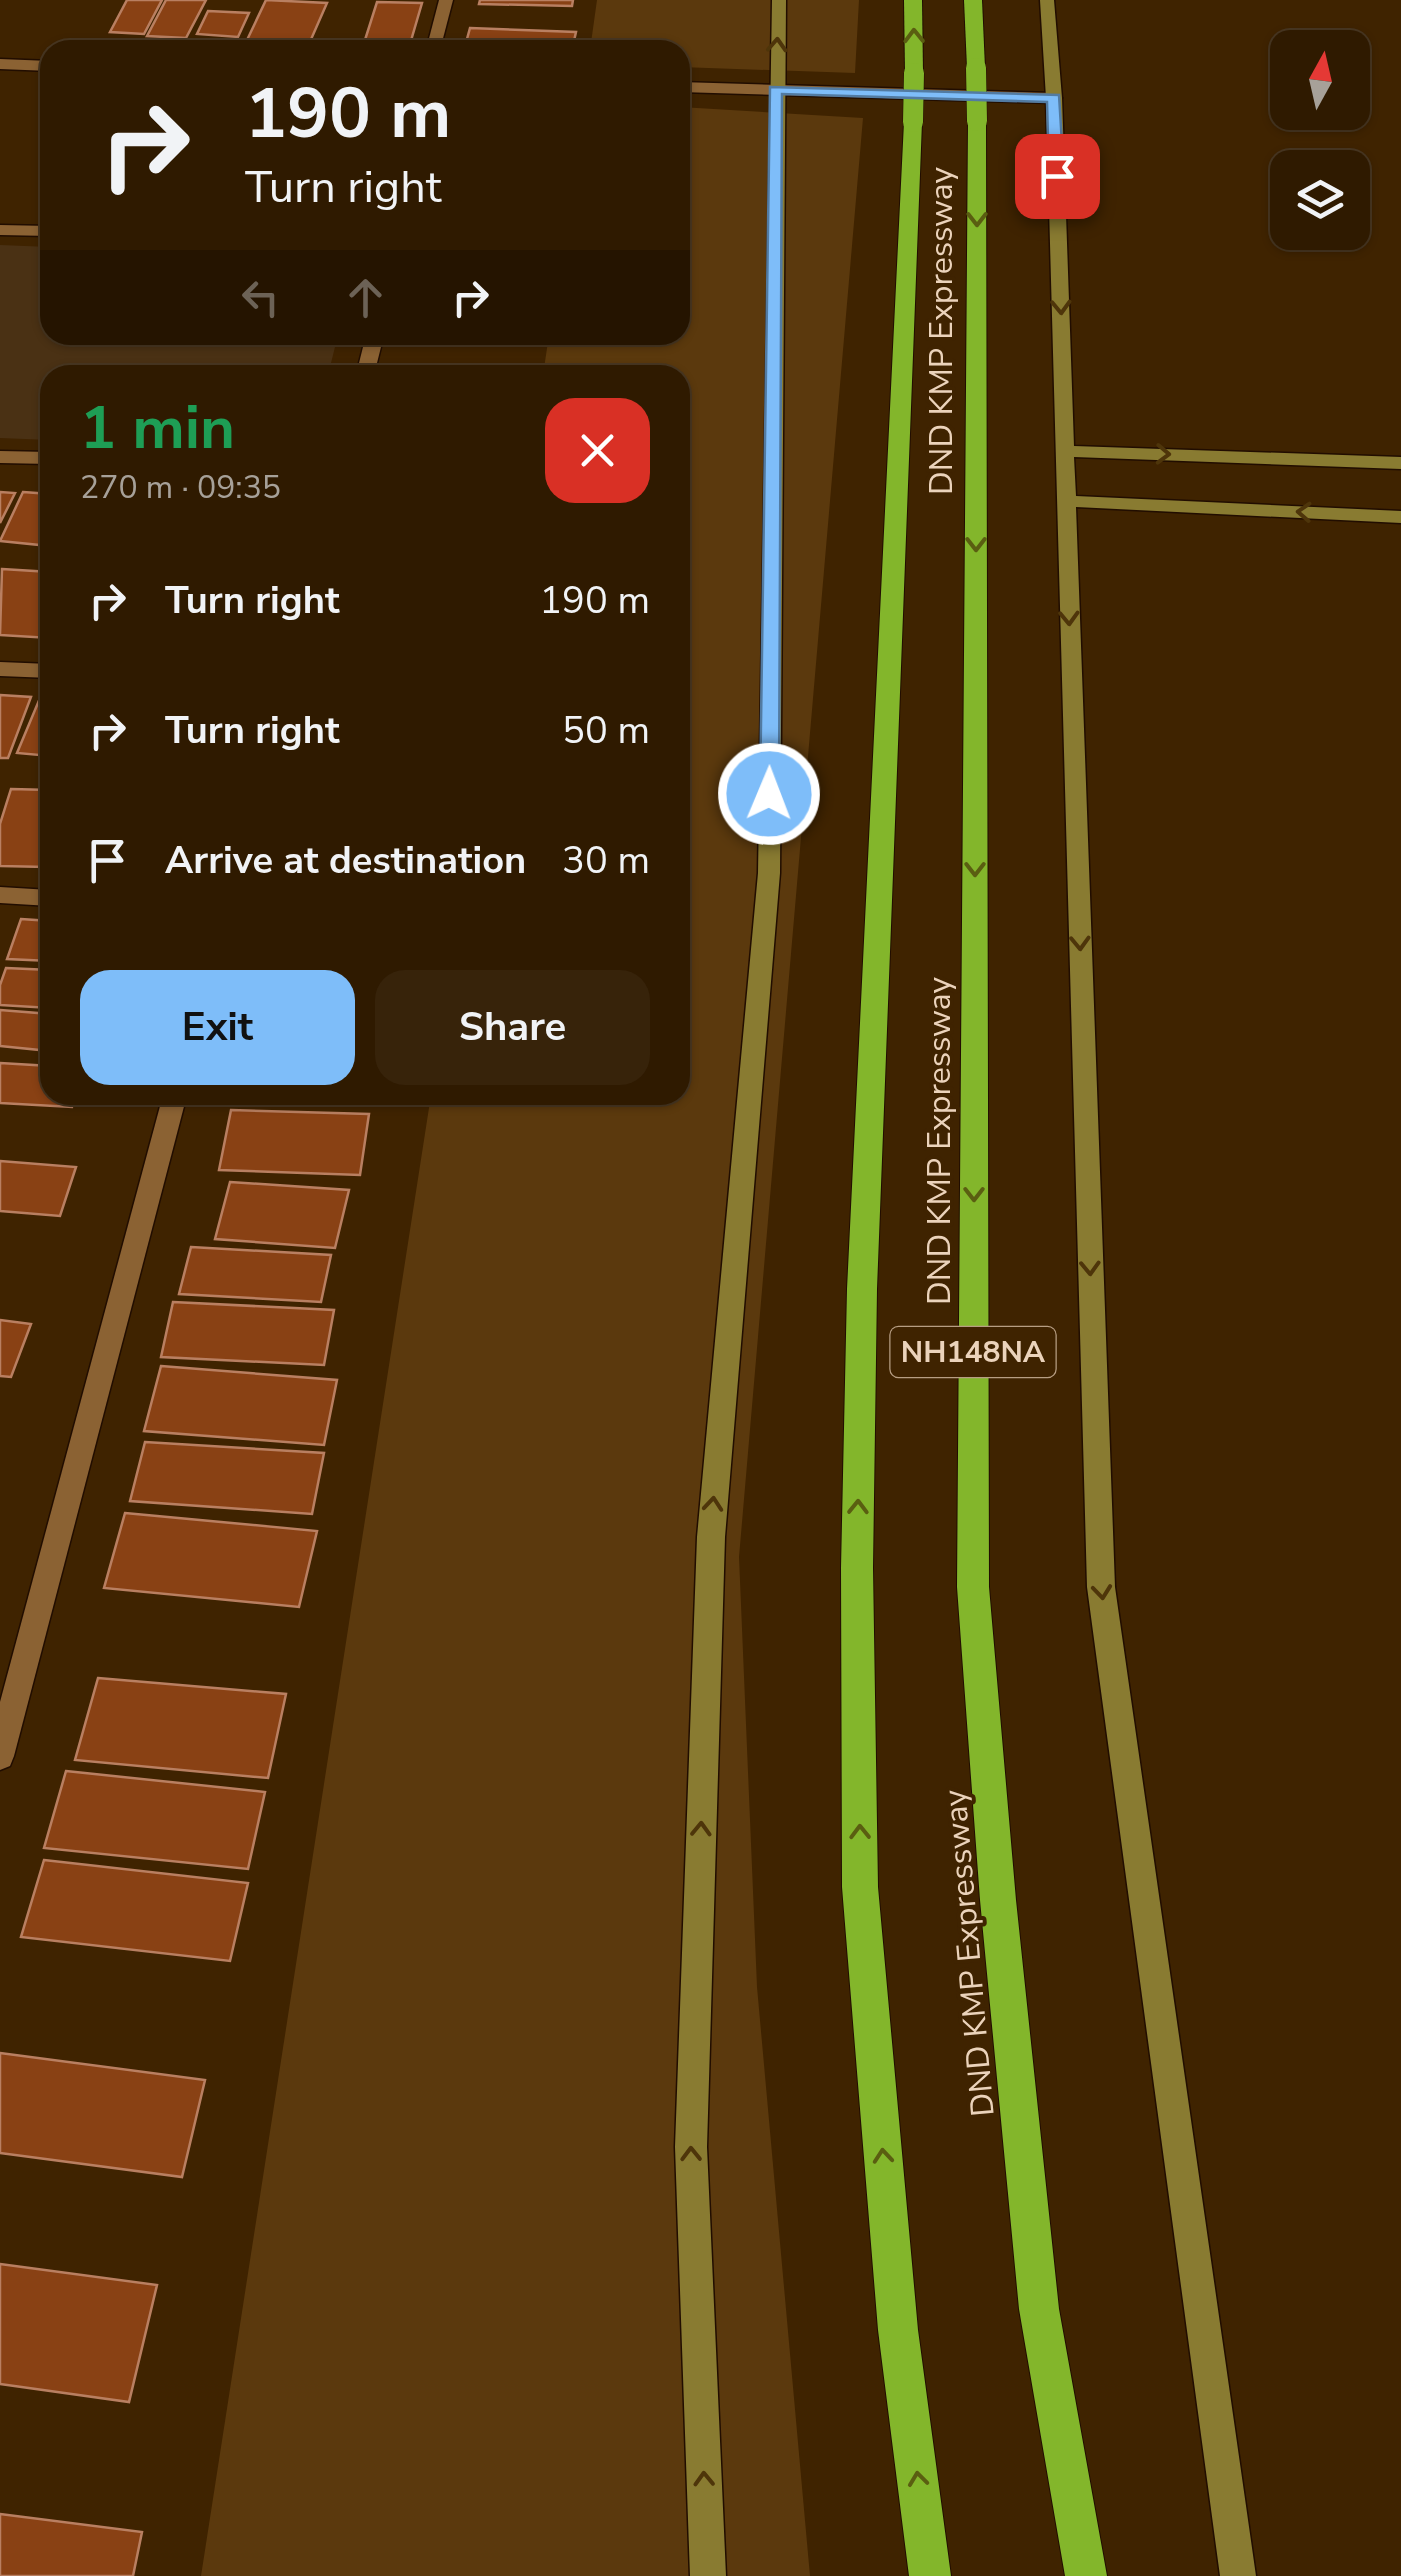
<!DOCTYPE html>
<meta charset="utf-8">
<style>
:root{--surface:#2f1a00;--page:#37230a;--text:#f1f3f6;--muted:#a7a199;--line:#4a3822;--accent:#7ebdf9}
body{margin:0;font-family:"Nunito Sans",sans-serif;background:var(--page);color:var(--text);height:100vh;display:flex;flex-direction:column;font-size:38px;white-space:nowrap}
*{box-sizing:border-box;margin:0}
p{font-size:32px;color:var(--muted)}
.icon{flex:none;width:55px;height:55px;fill:none;stroke:currentColor;stroke-width:2;stroke-linecap:round;stroke-linejoin:round}
.map{position:relative;flex:1;overflow:hidden}
.drawer{position:absolute;left:40px;top:365px;width:650px;height:740px;display:flex;flex-direction:column;background:var(--surface);border-radius:30px;box-shadow:0 2px 8px #0004,0 0 0 2px var(--line)}
.drawer>*{flex:none}
.hud{position:absolute;left:40px;top:40px;width:650px;height:305px;border-radius:30px;box-shadow:0 2px 8px #0004,0 0 0 2px var(--line);background:#2f1a00;color:var(--text);overflow:hidden}
.needle{width:65px;rotate:8deg}
.tools{position:absolute;left:1270px;top:30px;display:grid;gap:20px}
.tools a{display:grid;place-items:center;width:100px;height:100px;border-radius:20px;background:var(--surface);box-shadow:0 2px 8px #0004,0 0 0 2px var(--line);font-size:50px}
.pin{position:absolute;display:grid;place-items:center;width:85px;height:85px;color:#fff;margin:-42px;border-radius:20px;box-shadow:0 5px 15px #0006}
.me{position:absolute;width:110px;margin:-55px;rotate:1deg;stroke-linejoin:round;filter:drop-shadow(0 0 8px #0008)}
.turn{display:flex;align-items:center;gap:35px;height:210px;padding:0 40px;font-size:45px}
.turn .icon{width:130px;height:130px;stroke-width:2.5}
.turn b{display:block;font-size:70px;line-height:85px}
.lanes{display:flex;align-items:center;height:95px;padding:0 40px;background:#0003;justify-content:center;gap:50px;direction:ltr}
.lanes .off{opacity:.35}
.round{display:grid;place-items:center;flex:none;width:105px;height:105px;border-radius:30px;background:var(--page)}
.head{display:flex;align-items:center;justify-content:space-between;height:170px;padding:0 40px}
h1{font-size:60px;font-weight:700;line-height:75px;color:#1e9e55}
.button{display:flex;gap:20px;margin-top:auto;padding:20px 40px}
.button a{flex:1;height:115px;border-radius:30px;background:var(--accent);color:#111;font-size:40px;font-weight:700;line-height:115px;text-align:center}
.button a+a{background:var(--page);color:var(--text)}
ul{padding:0;list-style:none}
li{display:flex;align-items:center;gap:30px;height:130px;padding:0 40px}
li div{flex:1}
li b{display:block;font-size:38px}
li em{font-style:normal}
.map>svg:first-child{display:block}
</style>
<div class="map">
<svg width="1401" height="2576" viewBox="0 0 1401 2576">
<rect width="100%" height="100%" fill="#3f2300"/>
<polygon fill="#4a3114" points="0,245 50,247 50,335 338,335 328,375 50,375 50,440 0,438"/>
<g fill="#5b390d">
<polygon points="597,0 859,0 855,73 680,67 680,50 590,50"/>
<polygon points="680,107 863,118 739,1557 757,1987 810,2576 201,2576 431,1095 680,1095 680,375 543,375 549,335 680,335"/>
</g>
<g fill="#894114" stroke="#b97f61" stroke-width="2.5">
<polygon points="127,0 162,0 144,34 110,32"/>
<polygon points="166,0 206,0 186,38 147,36"/>
<polygon points="266,0 327,3 309,44 247,40"/>
<polygon points="480,0 573,0 572,6 479,4"/>
<polygon points="377,2 422,3 410,44 364,43"/>
<polygon points="208,11 249,13 238,37 197,34"/>
<polygon points="470,28 576,32 572,50 464,50"/>
<polygon points="0,492 15,493 0,523"/>
<polygon points="23,492 50,494 50,546 0,541"/>
<polygon points="2,569 50,572 50,638 0,635"/>
<polygon points="0,695 31,697 8,758 0,758"/>
<polygon points="40,698 50,699 50,756 17,753"/>
<polygon points="11,789 50,790 47,867 0,866 0,824"/>
<polygon points="21,919 50,921 50,961 7,959"/>
<polygon points="6,968 50,970 50,1008 0,1005 0,985"/>
<polygon points="0,1010 50,1014 50,1051 0,1046"/>
<polygon points="0,1063 50,1066 50,1095 76,1095 72,1107 0,1103"/>
<polygon points="231,1110 369,1114 360,1175 219,1170"/>
<polygon points="0,1161 76,1167 60,1216 0,1211"/>
<polygon points="230,1182 349,1190 335,1248 215,1239"/>
<polygon points="191,1247 331,1255 321,1302 179,1294"/>
<polygon points="173,1302 334,1310 324,1365 161,1357"/>
<polygon points="0,1320 31,1324 11,1377 0,1376"/>
<polygon points="161,1366 337,1380 324,1445 144,1431"/>
<polygon points="145,1442 324,1453 312,1514 130,1501"/>
<polygon points="125,1513 317,1531 299,1607 104,1588"/>
<polygon points="98,1678 286,1694 268,1778 75,1760"/>
<polygon points="66,1771 265,1792 248,1869 44,1848"/>
<polygon points="44,1860 248,1883 230,1961 21,1937"/>
<polygon points="0,2053 205,2080 182,2177 0,2153"/>
<polygon points="0,2264 157,2285 129,2402 0,2384"/>
<polygon points="0,2514 142,2532 133,2576 0,2576"/>
</g>
<g fill="none" stroke-linecap="round" stroke-linejoin="round">
<g stroke="#210d00" stroke-width="3">
<g id="street">
<polygon points="439,0 453,0 440,50 426,50"/>
<polygon points="0,59 50,61 50,71 0,69"/>
<polygon points="680,82 1054,93 1062,98 1054,103 680,92"/>
<polygon points="0,225 50,226 50,236 0,235"/>
<polygon points="366,335 384,335 374,375 356,375"/>
<polygon points="0,451 50,452 50,464 0,463"/>
<polygon points="0,662 50,664 50,678 0,676"/>
<polygon points="0,887 50,890 50,906 0,903"/>
<polygon points="163,1095 187,1095 14,1756 10,1766 0,1770 0,1702"/>
</g>
</g>
<g stroke="#210d00" stroke-width="3">
<g id="secondary">
<polygon points="772,0 786,0 780,873 725,1537 707,2147 726,2576 690,2576 675,2147 697,1537 758,873"/>
<polygon points="1040,0 1054,0 1062,98 1074,446 1401,457 1401,469 1074,457 1076,496 1401,511 1401,523 1076,507 1115,1587 1256,2576 1220,2576 1087,1587 1046,98"/>
</g>
</g>
<g stroke="#210d00" stroke-width="2">
<g id="highway">
<polygon points="904,0 922,0 923,73 914,78 905,73"/>
<polygon points="964,0 982,0 985,68 976,73 967,68"/>
<polygon points="977,115 986,121 989,1587 1016,1900 1059,2309 1107,2576 1065,2576 1019,2309 980,1900 957,1587 968,121"/>
<polygon points="913,116 922,122 877,1289 873,1568 878,1887 918,2330 951,2576 909,2576 878,2330 842,1887 841,1568 847,1289 904,122"/>
</g>
</g>
<use href="#street" fill="#8b6233" fill-rule="evenodd"/>
<use href="#secondary" fill="#897b31" fill-rule="evenodd"/>
<use href="#highway" fill="#83b62b" fill-rule="evenodd"/>
<g stroke="#210d00" stroke-width="21" stroke-linecap="butt">
<g id="highway-bridge">
<polyline points="976,68 977,121"/>
<polyline points="913,122 914,73"/>
</g>
</g>
<use href="#highway-bridge" stroke="#83b62b" stroke-width="20"/>
</g>
<defs><path id="oneway-chevron" d="M-2-3.5L2.5 0L-2 3.5" fill="none" stroke-width="1.6" stroke-linecap="round" stroke-linejoin="round" transform="scale(2.5)"/></defs>
<g stroke="#5a5e11">
<use href="#oneway-chevron" transform="translate(914 36) rotate(-91)"/>
<use href="#oneway-chevron" transform="translate(977 219) rotate(90)"/>
<use href="#oneway-chevron" transform="translate(976 544) rotate(90)"/>
<use href="#oneway-chevron" transform="translate(975 869) rotate(90)"/>
<use href="#oneway-chevron" transform="translate(974 1194) rotate(90)"/>
<use href="#oneway-chevron" transform="translate(858 1507) rotate(-89)"/>
<use href="#oneway-chevron" transform="translate(860 1832) rotate(-91)"/>
<use href="#oneway-chevron" transform="translate(883 2156) rotate(-95)"/>
<use href="#oneway-chevron" transform="translate(918 2479) rotate(-97)"/>
</g>
<g stroke="#4e350a">
<use href="#oneway-chevron" transform="translate(777 45) rotate(-87)"/>
<use href="#oneway-chevron" transform="translate(1061 307) rotate(88)"/>
<use href="#oneway-chevron" transform="translate(1163 454) rotate(2)"/>
<use href="#oneway-chevron" transform="translate(1304 512) rotate(-177)"/>
<use href="#oneway-chevron" transform="translate(1069 618) rotate(88)"/>
<use href="#oneway-chevron" transform="translate(1080 943) rotate(88)"/>
<use href="#oneway-chevron" transform="translate(1090 1268) rotate(88)"/>
<use href="#oneway-chevron" transform="translate(713 1504) rotate(-85)"/>
<use href="#oneway-chevron" transform="translate(1102 1592) rotate(84)"/>
<use href="#oneway-chevron" transform="translate(701 1829) rotate(-88)"/>
<use href="#oneway-chevron" transform="translate(691 2154) rotate(-91)"/>
<use href="#oneway-chevron" transform="translate(704 2479) rotate(-92)"/>
</g>
<polygon fill="#7ebdf9" stroke="#527ba2" stroke-width="2.5" points="770,87 1059,95 1064,176 1057,181 1049,176 1047,102 782,94 779,794 769,801 760,794"/>
<g text-anchor="middle" dominant-baseline="central" stroke-width="8" stroke-linejoin="round" paint-order="stroke">
<rect fill="#3f2300" stroke="#b79e83" stroke-width="2.5" x="890.5" y="1327" width="165" height="50" rx="8"/>
<g font-size="30" font-weight="bold" fill="#ebd3bb">
<text x="973" y="1352">NH148NA</text>
</g>
<g font-size="32" fill="#ebd3bb" stroke="#3f2300">
<text transform="translate(941 331) rotate(-90)">DND KMP Expressway</text>
<text transform="translate(939 1141) rotate(-90)">DND KMP Expressway</text>
<text transform="translate(969 1953) rotate(-95)">DND KMP Expressway</text>
</g>
</g>
</svg>
<div class="tools">
<a><svg class="needle" viewBox="-14 -14 28 28"><path d="M0-13l5 13h-10z" fill="#e53935"/><path d="M0 13l5-13h-10z" fill="#a7a199"/></svg></a>
<a><svg class="icon" aria-label="layers" viewBox="0 0 24 24"><path d="M12 4l9 5-9 5-9-5zM3 14l9 5 9-5"/></svg></a>
</div>
<div class="pin" style="left:1057px;top:176px;background:#d93025"><svg class="icon" aria-label="arrive" viewBox="0 0 24 24"><path d="M6 21V4h12l-3 4 3 4H6"/></svg></div>
<svg class="me" style="left:769px;top:794px" viewBox="-20 -20 40 40"><circle r="17" fill="#7ebdf9" stroke="#fff" stroke-width="3"/><path d="M0-11L8 9 0 5-8 9z" fill="#fff"/></svg>
<div class="hud">
<div class="turn"><svg class="icon" aria-label="right" viewBox="0 0 24 24"><path d="M7 20v-9h11M14 6l5 5-5 5"/></svg><div><b>190 m</b>Turn right</div></div>
<div class="lanes"><svg class="icon off" aria-label="left" viewBox="0 0 24 24"><path d="M17 20v-9H6M10 6l-5 5 5 5"/></svg><svg class="icon off" aria-label="ahead" viewBox="0 0 24 24"><path d="M12 20V5M6 11l6-6 6 6"/></svg><svg class="icon" aria-label="right" viewBox="0 0 24 24"><path d="M7 20v-9h11M14 6l5 5-5 5"/></svg></div>
</div>
<section class="drawer">
<div class="head"><div><h1>1 min</h1><p>270 m · 09:35</p></div><a class="round" style="background:#d93025;color:#fff"><svg class="icon" aria-label="close" viewBox="0 0 24 24"><path d="M6 6l12 12M18 6L6 18"/></svg></a></div>
<ul>
<li><svg class="icon" aria-label="right" viewBox="0 0 24 24"><path d="M7 20v-9h11M14 6l5 5-5 5"/></svg><div><b>Turn right</b></div><em>190 m</em></li>
<li><svg class="icon" aria-label="right" viewBox="0 0 24 24"><path d="M7 20v-9h11M14 6l5 5-5 5"/></svg><div><b>Turn right</b></div><em>50 m</em></li>
<li><svg class="icon" aria-label="arrive" viewBox="0 0 24 24"><path d="M6 21V4h12l-3 4 3 4H6"/></svg><div><b>Arrive at destination</b></div><em>30 m</em></li>
</ul>
<div class="button"><a>Exit</a><a>Share</a></div>
</section>
</div>
